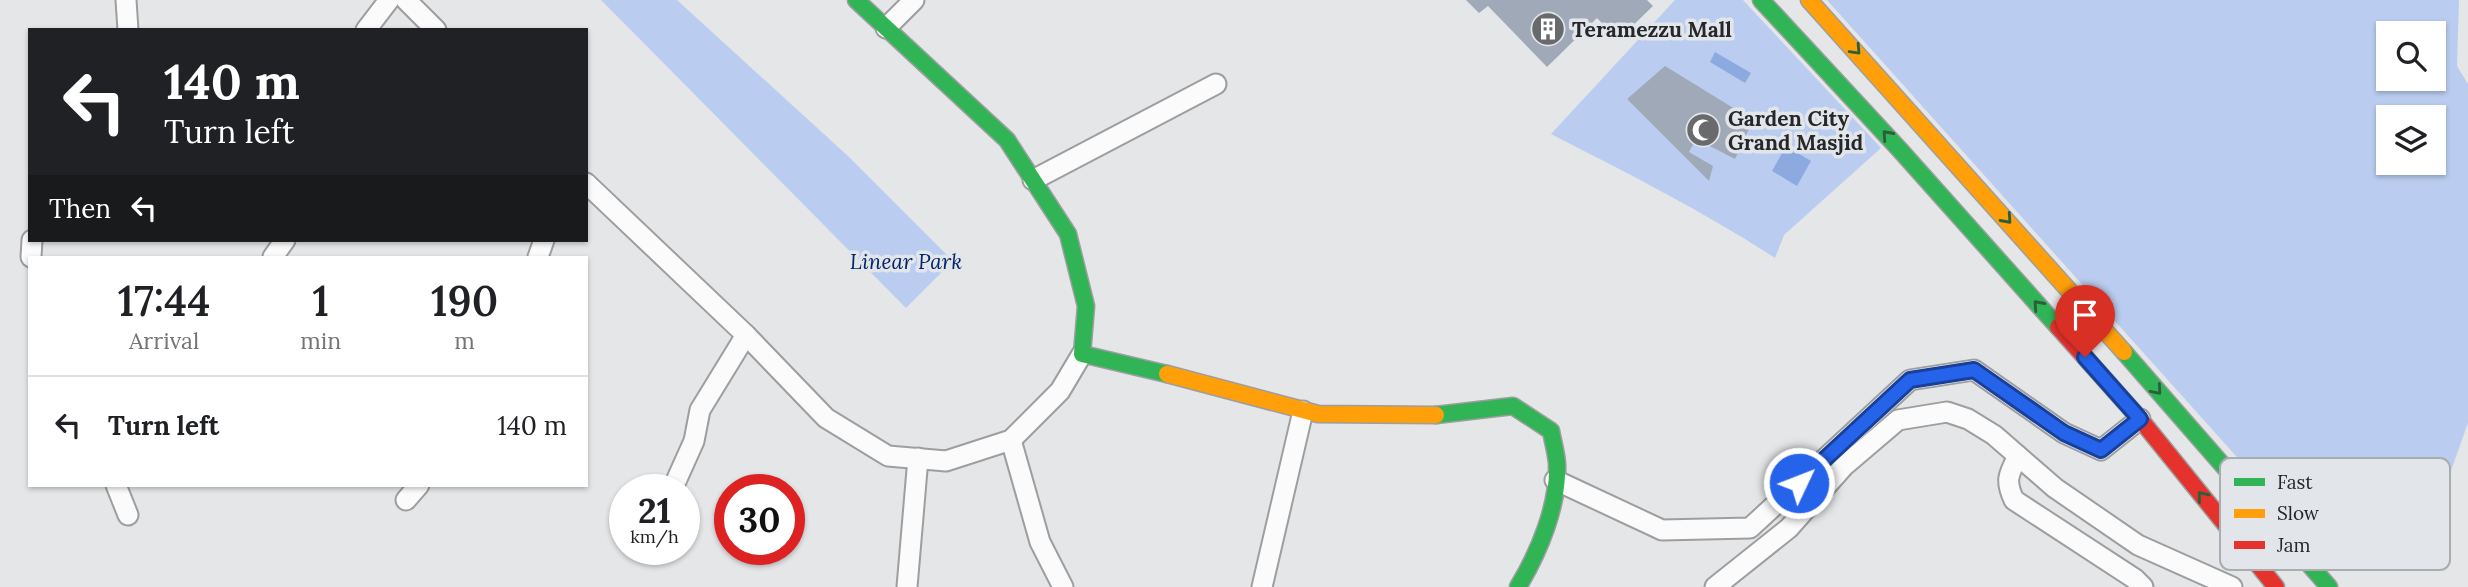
<!DOCTYPE html>
<style>
:root{--surface:#fff;--page:#f2f2f2;--text:#202124;--muted:#757577;--line:#e0e0e0}
body{margin:0;font-family:Lora,serif;background:var(--page);color:var(--text);height:100vh;display:flex;flex-direction:column;font-size:26px;white-space:nowrap}
*{box-sizing:border-box;margin:0}
p{font-size:23px;color:var(--muted)}
.icon{flex:none;width:38px;height:38px;fill:none;stroke:currentColor;stroke-width:2;stroke-linecap:round;stroke-linejoin:round}
.map{position:relative;flex:1;overflow:hidden}
.details{position:absolute;left:28px;top:256px;width:560px;height:231px;display:flex;flex-direction:column;background:var(--surface);border-radius:0px;box-shadow:0 2px 5px #0004}
.details>*{flex:none}
.guide{position:absolute;left:28px;top:28px;width:560px;height:214px;border-radius:0px;box-shadow:0 2px 5px #0004;background:#202124;color:#fff;overflow:hidden}
.tools{position:absolute;left:2376px;top:21px;display:grid;gap:14px}
.tools a{display:grid;place-items:center;width:70px;height:70px;border-radius:0px;background:var(--surface);box-shadow:0 2px 5px #0004;font-size:35px}
.speed{position:absolute;left:609px;top:474px;display:flex;gap:14px;font-size:35px;font-weight:700;text-align:center}
.speed>*{display:grid;place-content:center;width:91px;height:91px;border-radius:50%;background:var(--surface);box-shadow:0 2px 5px #0004;line-height:1}
.speed small{font-size:18px;font-weight:400}
.speed .limit{border:10px solid #d22;background:#fff;color:#111}
.pin{position:absolute;display:grid;place-items:center;width:60px;height:60px;color:#fff;margin:-72px -30px;border-radius:50% 50% 50% 0;rotate:-45deg;box-shadow:0 0 7px #0007}
.pin .icon{rotate:45deg}
.me{position:absolute;width:77px;margin:-38px;rotate:47deg;stroke-linejoin:round;filter:drop-shadow(0 0 5px #0008)}
.turn{display:flex;align-items:center;gap:24px;height:147px;padding:0 21px;font-size:32px}
.turn .icon{width:91px;height:91px;stroke-width:2.5}
.turn b{display:block;font-size:49px;line-height:60px}
.then{display:flex;align-items:center;height:66px;padding:0 21px;background:#0003;gap:14px;font-size:26px}
.eta{display:flex;justify-content:space-evenly;align-items:center;height:119px;text-align:center}
.eta b{font-size:42px;font-weight:600;line-height:49px}
ul{padding:0;list-style:none}
li{display:flex;align-items:center;gap:21px;height:98px;padding:0 21px;border-top:2px solid var(--line)}
li div{flex:1}
li b{display:block;font-size:26px}
li em{font-style:normal}
.map>svg:first-child{display:block}
</style>
<div class="map">
<svg width="2468" height="587" viewBox="0 0 2468 587">
<rect width="100%" height="100%" fill="#e4e6e8"/>
<g fill="#bacdf0" fill-rule="evenodd">
<polygon points="601,0 677,0 849,157 953,261 906,308"/>
<path d="M1675,0H1743L1881,148L1784,235L1775,258C1703,211 1627,173 1551,134Z"/>
<path d="M1827,0H2459L2457,66L2468,84V423L2449,476L2378,489L2297,524ZM2389,33H2434V79H2389ZM2389,117H2434V163H2389Z"/>
</g>
<g fill="#8caae0">
<polygon points="1715,52 1751,73 1745,83 1710,62"/>
<polygon points="1786,146 1811,161 1797,186 1772,171"/>
</g>
<g fill="#a0a9b8">
<polygon points="1466,0 1647,0 1653,6 1618,40 1597,18 1547,67 1488,6 1479,13"/>
<polygon points="1665,66 1753,120 1735,159 1696,139 1689,152 1713,166 1709,181 1627,99"/>
</g>
<g fill="none" stroke-linecap="round" stroke-linejoin="round">
<g stroke="#9c9ea0" stroke-width="23">
<g id="street">
<polyline points="126,0 128,30"/>
<polyline points="406,0 436,30"/>
<polyline points="886,28 914,0"/>
<polyline points="366,30 389,0"/>
<polyline points="1033,180 1216,84"/>
<polyline points="586,183 746,335 826,418 888,456 946,461 1011,440 1060,391 1082,354"/>
<polyline points="31,257 32,240"/>
<polyline points="273,257 285,240"/>
<polyline points="538,257 544,240"/>
<polyline points="1011,440 1040,542 1063,587"/>
<path d="M2018,456C2008,475 2005,481 2014,500L2135,579L2143,587"/>
<polyline points="1555,480 1662,530 1750,528 1910,380 1974,370 2064,433 2101,450 2140,419"/>
<polyline points="116,485 128,515"/>
<polyline points="672,490 694,441 700,410 746,335"/>
<polyline points="406,500 419,485"/>
<polyline points="907,587 918,458"/>
<polyline points="1262,587 1303,411"/>
<polyline points="1715,587 1789,528 1844,466 1898,420 1947,412 1968,419 1994,435 2055,488 2138,545 2232,587"/>
</g>
</g>
<g stroke="#9c9ea0" stroke-width="19">
<g id="fast">
<polyline points="856,0 1007,140 1068,234 1086,306 1082,354 1167,374"/>
<polyline points="1761,0 1900,150 2058,327"/>
<polyline points="2124,352 2329,587"/>
<path d="M1436,415L1513,406L1551,431C1553,442 1556,452 1557,463C1559,505 1539,552 1518,587"/>
</g>
</g>
<g stroke="#9c9ea0" stroke-width="19">
<g id="slow">
<polyline points="1809,0 2124,352"/>
<polyline points="1167,374 1318,414 1436,415"/>
</g>
</g>
<g stroke="#9c9ea0" stroke-width="19">
<polyline id="jam" points="2058,327 2140,419 2276,587"/>
</g>
<use href="#street" stroke="#fbfbfc" stroke-width="19"/>
<use href="#fast" stroke="#30b455" stroke-width="16"/>
<use href="#slow" stroke="#ff9f0a" stroke-width="16"/>
<use href="#jam" stroke="#e5322d" stroke-width="16"/>
</g>
<defs><path id="oneway-chevron" d="M-2-3.5L2.5 0L-2 3.5" fill="none" stroke-width="1.6" stroke-linecap="round" stroke-linejoin="round" transform="scale(1.75)"/></defs>
<g stroke="#2a5f3b">
<use href="#oneway-chevron" transform="translate(1856 50) rotate(47)"/>
<use href="#oneway-chevron" transform="translate(1887 135) rotate(-132)"/>
<use href="#oneway-chevron" transform="translate(2007 219) rotate(48)"/>
<use href="#oneway-chevron" transform="translate(2038 305) rotate(-132)"/>
<use href="#oneway-chevron" transform="translate(2157 390) rotate(49)"/>
<use href="#oneway-chevron" transform="translate(2202 496) rotate(-129)"/>
</g>
<g fill="none" stroke-linecap="round" stroke-linejoin="round">
<g stroke="#184099" stroke-width="18">
<polyline id="route" points="1799,483 1910,380 1974,370 2064,433 2101,450 2140,419 2085,357"/>
</g>
<use href="#route" stroke="#2563eb" stroke-width="12"/>
</g>
<defs>
<g id="building-disc" transform="scale(1.75)"><circle r="9.5" fill="#686a6c" stroke="#e2e5ea"/><path d="M-4-6H4V6H1V3H-1V6H-4ZM-2.5-4.3h1.7v1.8h-1.7ZM.8-4.3h1.7v1.8H.8ZM-2.5-1h1.7V.8h-1.7ZM.8-1h1.7V.8H.8Z" fill="#fff"/></g>
<g id="mosque-disc" transform="scale(1.75)"><circle r="9.5" fill="#686a6c" stroke="#e2e5ea"/><path d="M3.5-4.9A6 6 0 1 0 3.5 4.9A5 5 0 1 1 3.5-4.9Z" fill="#fff"/></g>
</defs>
<g fill-rule="evenodd">
<use href="#building-disc" x="1548" y="29"/>
<use href="#mosque-disc" x="1703" y="130"/>
</g>
<g text-anchor="middle" dominant-baseline="central" stroke-width="7" stroke-linejoin="round" paint-order="stroke">
<g font-size="21" font-weight="bold" fill="#262729" stroke="#e2e5ea" text-anchor="start">
<text x="1572" y="29">Teramezzu Mall</text>
<text x="1728" y="118">Garden City<tspan x="1728" dy="24">Grand Masjid</tspan></text>
</g>
<g font-size="21" font-style="italic" fill="#042567" stroke="#e2e5ea">
<text x="906" y="261">Linear Park</text>
</g>
</g>
<rect x="2220" y="458" width="230" height="112" rx="10" fill="#e2e5ea" stroke="#aaacb0" stroke-width="2"/>
<rect x="2234" y="478" width="31" height="8" fill="#30b455"/>
<rect x="2234" y="509" width="31" height="9" fill="#ff9f0a"/>
<rect x="2234" y="541" width="31" height="8" fill="#e5322d"/>
<g font-size="19" fill="#262729">
<text x="2277" y="489">Fast</text>
<text x="2277" y="520">Slow</text>
<text x="2277" y="552">Jam</text>
</g>
</svg>
<div class="tools">
<a><svg class="icon" aria-label="search" viewBox="0 0 24 24"><circle cx="10" cy="10" r="6"/><path d="M15 15l6 6"/></svg></a>
<a><svg class="icon" aria-label="layers" viewBox="0 0 24 24"><path d="M12 4l9 5-9 5-9-5zM3 14l9 5 9-5"/></svg></a>
</div>
<div class="speed"><div>21<small>km/h</small></div><div class="limit">30</div></div>
<div class="pin" style="left:2085px;top:357px;background:#d93025"><svg class="icon" aria-label="arrive" viewBox="0 0 24 24"><path d="M6 21V4h12l-3 4 3 4H6"/></svg></div>
<svg class="me" style="left:1799px;top:483px" viewBox="-20 -20 40 40"><circle r="17" fill="#2563eb" stroke="#fff" stroke-width="3"/><path d="M0-11L8 9 0 5-8 9z" fill="#fff"/></svg>
<div class="guide">
<div class="turn"><svg class="icon" aria-label="left" viewBox="0 0 24 24"><path d="M17 20v-9H6M10 6l-5 5 5 5"/></svg><div><b>140 m</b>Turn left</div></div>
<div class="then">Then<svg class="icon" aria-label="left" viewBox="0 0 24 24"><path d="M17 20v-9H6M10 6l-5 5 5 5"/></svg></div>
</div>
<section class="details">
<div class="eta">
<div><b>17:44</b><p>Arrival</p></div>
<div><b>1</b><p>min</p></div>
<div><b>190</b><p>m</p></div>
</div>
<ul>
<li><svg class="icon" aria-label="left" viewBox="0 0 24 24"><path d="M17 20v-9H6M10 6l-5 5 5 5"/></svg><div><b>Turn left</b></div><em>140 m</em></li>
</ul>
</section>
</div>
